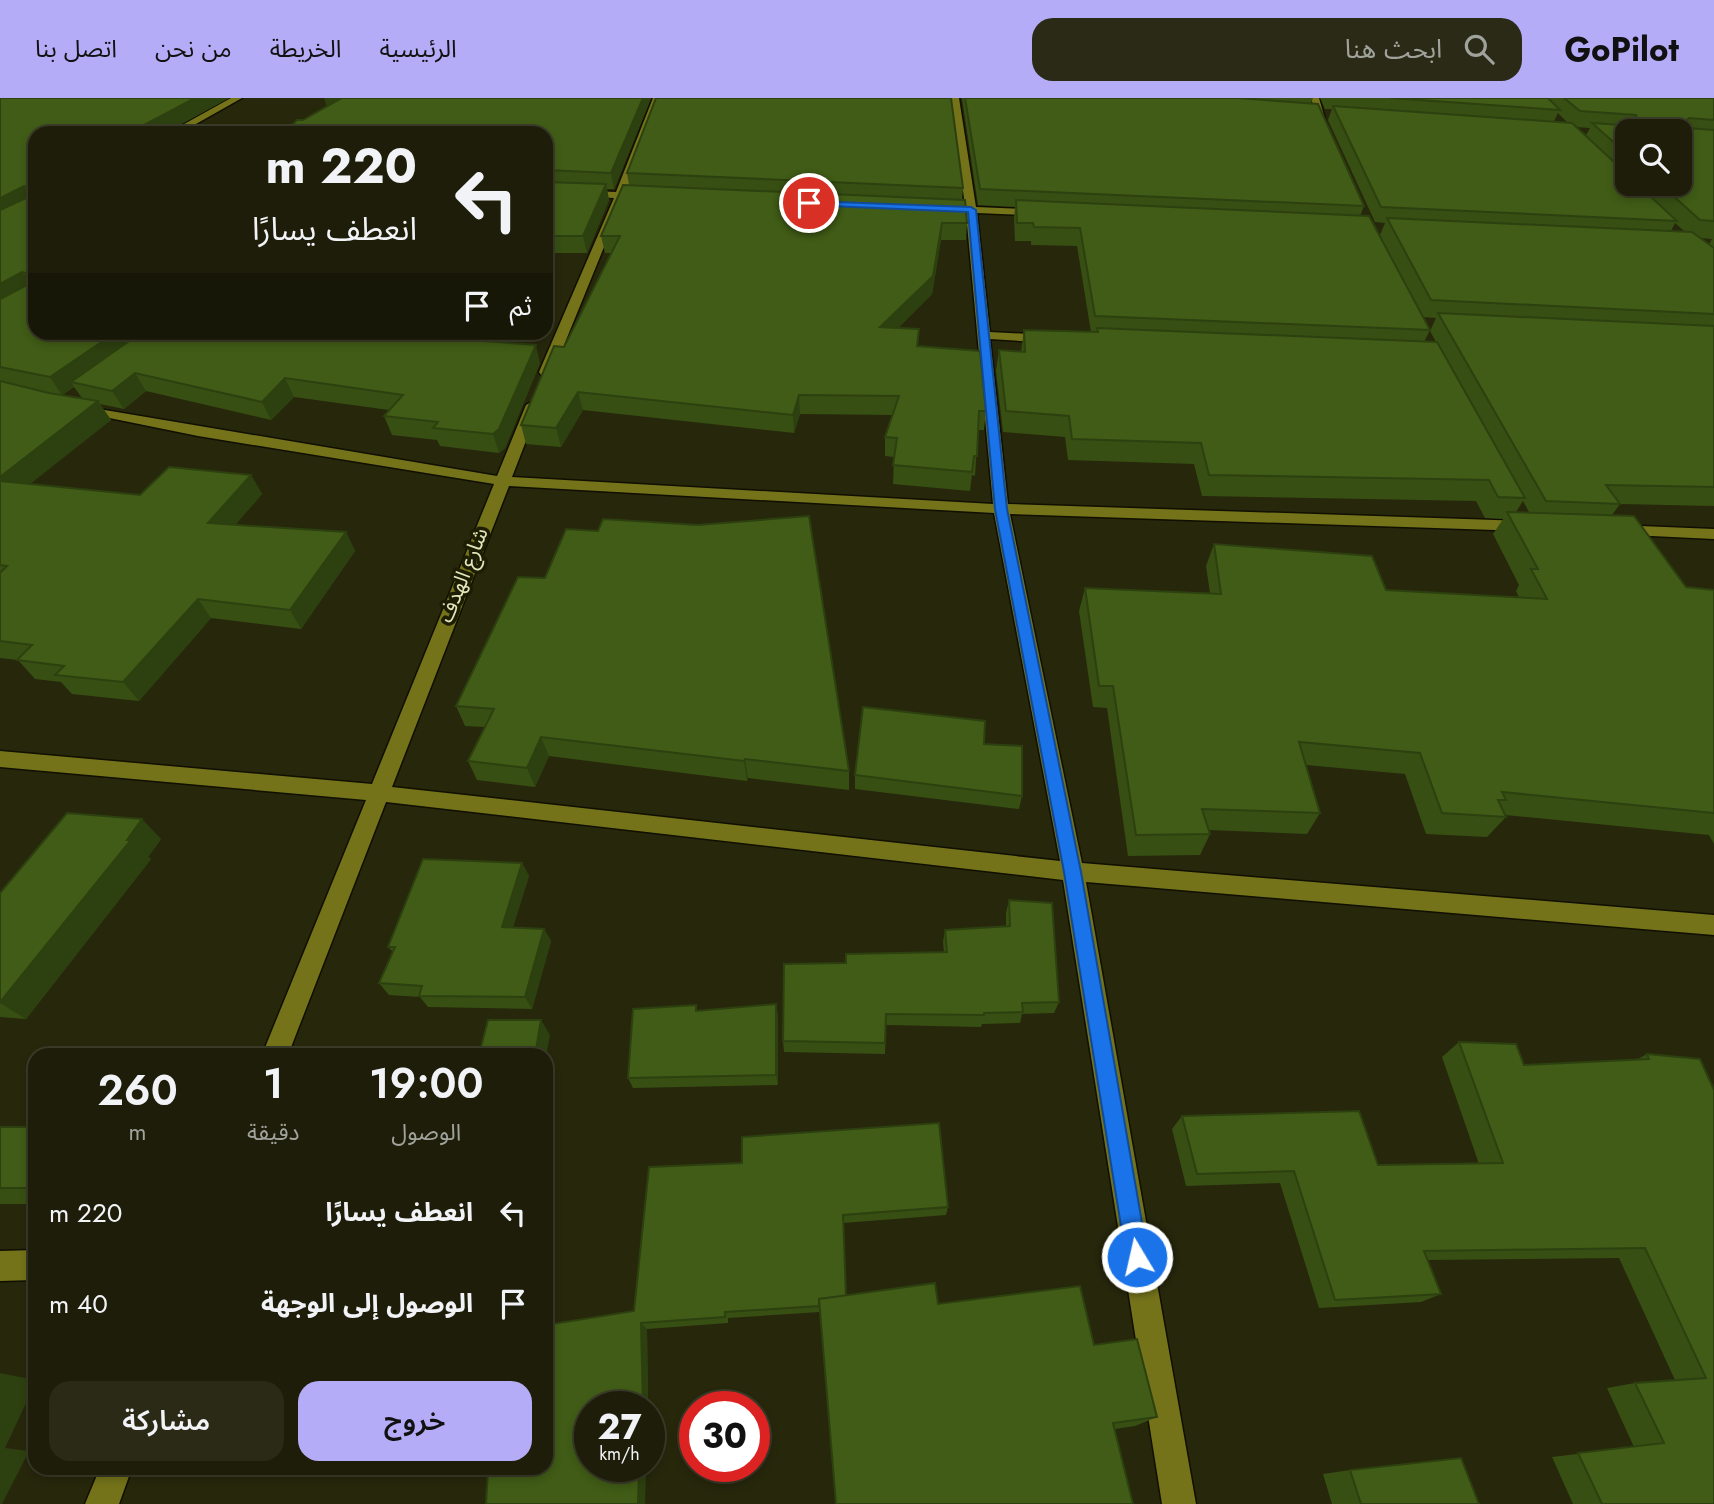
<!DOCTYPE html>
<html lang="ar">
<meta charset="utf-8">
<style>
:root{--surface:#1d1d09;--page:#2a2a17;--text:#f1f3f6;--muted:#a0a29c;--line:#3b3b2a;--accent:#b5acf8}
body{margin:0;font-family:Jost,"Noto Sans Arabic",sans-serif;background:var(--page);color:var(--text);direction:rtl;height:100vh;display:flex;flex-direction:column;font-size:26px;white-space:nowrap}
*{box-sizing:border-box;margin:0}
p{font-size:23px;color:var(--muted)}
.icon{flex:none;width:38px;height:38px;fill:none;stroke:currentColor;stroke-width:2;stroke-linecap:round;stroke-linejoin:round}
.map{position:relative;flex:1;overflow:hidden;direction:ltr}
.details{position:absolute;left:28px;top:950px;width:525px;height:427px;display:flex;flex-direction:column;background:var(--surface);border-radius:21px;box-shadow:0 4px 10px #0003,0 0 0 2px var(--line);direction:rtl}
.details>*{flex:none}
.banner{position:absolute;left:28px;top:28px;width:525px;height:214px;border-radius:21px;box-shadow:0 4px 10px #0003,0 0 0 2px var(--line);direction:rtl;background:#1d1d09;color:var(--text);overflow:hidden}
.controls{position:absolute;left:1615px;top:21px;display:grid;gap:14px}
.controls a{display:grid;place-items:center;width:77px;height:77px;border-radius:14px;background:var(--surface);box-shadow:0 4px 10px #0003,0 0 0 2px var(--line);font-size:35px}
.speed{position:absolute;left:574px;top:1293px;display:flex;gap:14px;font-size:35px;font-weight:700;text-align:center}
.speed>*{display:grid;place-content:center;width:91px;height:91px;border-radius:50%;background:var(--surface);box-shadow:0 4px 10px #0003,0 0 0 2px var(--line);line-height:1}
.speed small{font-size:18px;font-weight:400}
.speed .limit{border:10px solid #d22;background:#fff;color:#111}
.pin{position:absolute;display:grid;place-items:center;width:60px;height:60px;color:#fff;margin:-30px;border:4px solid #fff;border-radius:50%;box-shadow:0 2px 7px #0007}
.me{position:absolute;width:77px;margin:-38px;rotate:351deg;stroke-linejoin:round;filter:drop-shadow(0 0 5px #0008)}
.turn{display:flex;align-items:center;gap:24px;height:147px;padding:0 21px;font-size:32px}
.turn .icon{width:91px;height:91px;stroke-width:2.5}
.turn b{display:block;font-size:49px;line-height:60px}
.then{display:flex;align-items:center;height:66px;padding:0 21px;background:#0003;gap:14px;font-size:26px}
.eta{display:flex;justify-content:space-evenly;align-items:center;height:119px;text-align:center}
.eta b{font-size:42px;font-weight:600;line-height:49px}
.primary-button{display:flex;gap:14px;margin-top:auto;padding:14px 21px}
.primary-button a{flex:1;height:80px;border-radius:21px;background:var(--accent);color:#111;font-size:28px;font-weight:600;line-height:80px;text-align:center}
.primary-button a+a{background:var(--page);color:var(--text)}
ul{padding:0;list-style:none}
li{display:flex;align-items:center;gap:21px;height:91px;padding:0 21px}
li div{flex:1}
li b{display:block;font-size:26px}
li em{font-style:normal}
header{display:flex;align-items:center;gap:42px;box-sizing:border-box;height:98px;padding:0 35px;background:var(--accent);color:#111}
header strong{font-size:33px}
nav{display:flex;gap:38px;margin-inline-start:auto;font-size:24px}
.search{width:490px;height:63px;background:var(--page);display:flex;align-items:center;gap:18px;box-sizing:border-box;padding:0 24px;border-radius:21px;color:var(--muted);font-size:26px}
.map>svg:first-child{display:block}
</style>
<header>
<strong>GoPilot</strong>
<div class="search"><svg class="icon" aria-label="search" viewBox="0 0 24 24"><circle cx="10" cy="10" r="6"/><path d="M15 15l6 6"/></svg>ابحث هنا</div>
<nav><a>الرئيسية</a><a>الخريطة</a><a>من نحن</a><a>اتصل بنا</a></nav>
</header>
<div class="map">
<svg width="1714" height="1406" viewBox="0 0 1714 1406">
<rect width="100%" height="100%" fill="#27270c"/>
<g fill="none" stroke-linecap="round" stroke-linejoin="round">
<g stroke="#100f00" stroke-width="3">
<g id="minor">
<polygon points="231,0 242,0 180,35 168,35"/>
<polygon points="653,0 661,0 626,94 645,95 650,98 645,101 624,100 553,274 551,277 541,277 539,274 614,100 546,97 546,91 616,94"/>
<path d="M951,0H959L976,109L1044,112L1049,115L1044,118L977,115L990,234L1050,237L1056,241L1050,245L990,241L1008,406L1525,423L1533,428L1525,433L1010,416L1082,765L1714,817V837L1086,784L1196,1406H1162L1063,782L386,704L288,957H262L366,702L0,669V653L372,686L494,386L198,338L75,313V307L497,378L526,307L533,303L540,307L512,379L993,406L966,115L952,111L965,108ZM509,388L994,415L1060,763L392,689Z"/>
<polygon points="1311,0 1319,0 1329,35 1321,33"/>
<polygon points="1616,427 1714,431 1714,441 1610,436 1608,432"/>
<polygon points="35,1152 35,1182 0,1183 0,1153"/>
<polygon points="100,1370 132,1370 119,1406 85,1406"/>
</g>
</g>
<use href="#minor" fill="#74731a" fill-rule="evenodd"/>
</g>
<g fill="#374f13" fill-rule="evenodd">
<path d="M0,0H229L165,35H35V234L458,241L540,265L505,350L499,355L440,348L437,342L392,337L384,318L389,312L294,299L271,322L146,293L124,311L100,306L111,322L29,386L140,397L251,377L262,396L235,427L346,434L355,453L301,531L211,520L139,603L72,596L61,584L35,581L18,562L0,560ZM74,289L82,300L62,297Z"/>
<polygon points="324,0 651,0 614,91 607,91 609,102 587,155 546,155 546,35 303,22 327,8"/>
<path d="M962,0H1313L1311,5L1364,108L1360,118L1409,194L1380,137L1385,125L1375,124L1328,22L1332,11H1325L1320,0H1714V408L1620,406L1612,417L1686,489L1714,492V746L1709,737L1505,717L1506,719L1487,739L1426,736L1405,676L1306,667L1320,715L1307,736L1209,732L1210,736L1200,757L1128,758L1107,610L1093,609L1079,513L1085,490L1210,495L1206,468L1214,446L1386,492L1519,499L1516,493L1519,487L1493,436L1503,421L1485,420L1476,403L1202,398L1194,366L1068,362L1065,339L1003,334L996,273L999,252L1021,254L1024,232L1091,234L1077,148L1031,147V143H1015L1014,120L1015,109L978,107ZM1558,15L1567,24L1554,23ZM1576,29L1590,30L1586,37ZM1628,33L1680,86H1628ZM1675,125L1684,133H1671ZM1700,140L1712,141L1709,146ZM1423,219L1436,220L1430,233L1436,244H1424L1430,232ZM1523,403L1529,414H1516Z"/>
<polygon points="627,75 963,90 962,102 967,125 966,142 941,142 932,196 898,230 919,231 918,248 986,313 984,332 978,332 975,378 972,377 970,393 893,386 894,359 885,358 885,339 893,317 800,316 794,335 583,312 561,349 526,346 521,327 564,249 612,155 605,155 601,138 629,87"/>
<polygon points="518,479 849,673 849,692 748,680 747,683 549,658 535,689 477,682 468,663 485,629 465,628 456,608"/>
<polygon points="984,646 1022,698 1019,711 855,691 855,677"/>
<polygon points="161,741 148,759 151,761 26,921 0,919 0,795"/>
<polygon points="522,765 529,778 513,829 544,831 551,843 532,911 428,909 420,899 389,897 379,885 393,854 388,849"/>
<polygon points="1009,802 1059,904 1054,915 1022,916 1020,925 982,926 981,929 886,927 885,956 784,954 783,943 846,865 944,854 943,844 945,832 1006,828 1006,815"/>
<polygon points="698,913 778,917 778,987 633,990 628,980"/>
<polygon points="1459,944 1524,967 1638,961 1647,956 1700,961 1714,1406 1573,1406 1552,1359 1634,1349 1607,1290 1635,1285 1675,1282 1619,1160 1427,1162 1441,1196 1421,1204 1319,1210 1280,1085 1186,1088 1172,1031 1182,1018 1378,1067 1479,1066 1442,959"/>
<rect x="0" y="1029" width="35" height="77"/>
<polygon points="649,1069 948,1109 946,1117 843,1125 846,1198 938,1206 1094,1247 1157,1319 1135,1328 1115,1331 820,1214 728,1220 728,1225 647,1231 648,1309 590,1309 488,1377 484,1378 473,1376 634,1213"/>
<polygon points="1350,1372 1479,1406 1332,1406 1323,1376"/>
</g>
<g fill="#2d400f">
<polygon points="195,0 229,0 165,35 129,35"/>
<polygon points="324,0 352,0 329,13"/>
<polygon points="643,0 651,0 614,91 611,75"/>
<polygon points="606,86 609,102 587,155 583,138"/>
<polygon points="24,88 34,105 0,122 0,100"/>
<polygon points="942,125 941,142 932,196 880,248 880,229"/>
<polygon points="22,174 34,192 0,211 0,186"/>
<polygon points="116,234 154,234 71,284 74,289 62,297 50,279"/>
<polygon points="444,234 463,234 446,258 440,240"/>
<polygon points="536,247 540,265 505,350 499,355 493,336"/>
<polygon points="135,275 146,293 124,311 112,293"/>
<polygon points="285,280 294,299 271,322 262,304"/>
<polygon points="578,294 583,312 561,349 556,330"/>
<polygon points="799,297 800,316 794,335 793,317"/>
<polygon points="98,303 111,322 10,402 0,390 0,379"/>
<polygon points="251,377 262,396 220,444 208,425"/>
<polygon points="346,434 355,453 301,531 290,512"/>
<polygon points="198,501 211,520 139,603 123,584"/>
<polygon points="541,639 549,658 535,689 527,670"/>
<polygon points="745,661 748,680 747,683 744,663"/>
<polygon points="142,721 161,741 148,759 151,761 26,921 0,905"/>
<polygon points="522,765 529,778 509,841 502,829"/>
<polygon points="544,831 551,843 532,911 525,899"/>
<polygon points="776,906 778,917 778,987 776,977"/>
<polygon points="541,922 550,937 546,959 546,957 535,957"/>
<polygon points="641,1225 647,1231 648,1309 643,1309"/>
<polygon points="0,1275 35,1282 35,1286 5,1350 29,1353 2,1406 0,1406"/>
<polygon points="639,1368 646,1368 645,1406 638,1406"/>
</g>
<g fill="#405c16" stroke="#2d400f" stroke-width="2">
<polygon points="0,0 195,0 129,35 35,35 35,234 116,234 50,279 0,269 0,201 25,188 26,175 22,174 0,186 0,112 26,100 27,89 24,88 0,100"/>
<polygon points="342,0 643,0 611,75 546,72 546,35 284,35 297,22 303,22"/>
<polygon points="656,0 951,0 963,90 627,75"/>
<polygon points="965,0 1238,0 1318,6 1364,108 980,91"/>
<polygon points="1391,0 1548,0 1560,12"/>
<polygon points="1564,0 1714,0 1714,22 1689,20 1686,23 1687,30 1714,32 1714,123 1700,122 1660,86 1680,86 1680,33 1628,33 1628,57 1592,25 1636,28 1639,26 1636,17 1580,13"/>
<polygon points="1333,8 1572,25 1628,77 1628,86 1637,86 1677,123 1381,109"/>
<polygon points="546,84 606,86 583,138 546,138"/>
<polygon points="623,87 965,102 967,125 942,125 933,178 880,229 919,231 917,248 980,253 986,313 979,313 977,358 974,358 972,374 893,367 897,340 885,339 899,298 799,297 793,317 578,294 556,330 521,327 554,248 564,249 620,138 601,138"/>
<polygon points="1016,102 1369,118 1430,232 1095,218 1080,130 1034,129 1033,125 1017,125"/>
<polygon points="1387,120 1692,134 1714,150 1714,216 1431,202"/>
<polygon points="1438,215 1714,228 1714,389 1606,387 1620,406 1546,403"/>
<polygon points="1097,230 1437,244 1525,400 1498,399 1489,382 1209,377 1201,345 1072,341 1069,318 1006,313 999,252 1025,254 1024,232 1098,234"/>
<polygon points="142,234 444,234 440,240 536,247 499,331 493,336 433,330 438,324 384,318 403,297 285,280 262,304 135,275 112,293 71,284"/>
<polygon points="0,283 49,295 98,303 0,379"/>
<polygon points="169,369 251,377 208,425 346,434 290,512 198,501 123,584 55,577 64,568 17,562 32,547 0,543 0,475 7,468 0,467 0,383 140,397"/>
<polygon points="1507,414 1634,418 1686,489 1714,492 1714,715 1502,694 1506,702 1498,702 1506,719 1442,715 1420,655 1299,644 1320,715 1202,711 1210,736 1136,737 1113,588 1099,588 1085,490 1221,496 1214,446 1372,458 1386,492 1547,501 1531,471 1538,471"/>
<polygon points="809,418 849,673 745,661 744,663 541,639 527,670 468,663 494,611 456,608 518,479 545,480 566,431 598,433 603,421 698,427"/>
<polygon points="863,609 985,623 984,646 1022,648 1022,698 855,677"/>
<polygon points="67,715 142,721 127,742 131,742 0,904 0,795"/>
<polygon points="423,761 522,765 502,829 544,831 525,899 419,898 422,888 379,885 395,849 388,849"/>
<polygon points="1009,802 1052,805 1059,904 1022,905 1023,914 984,915 984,917 886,916 885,945 783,943 784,866 846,865 846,856 947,854 945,832 1010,828"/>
<polygon points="776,906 776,977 628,980 633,911 696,907 696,913"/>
<polygon points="488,922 541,922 535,957 479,957"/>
<polygon points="1459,944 1516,946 1524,967 1649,961 1647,956 1700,961 1714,992 1714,1406 1602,1406 1578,1355 1664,1345 1635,1285 1706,1280 1645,1150 1424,1153 1441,1196 1335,1202 1294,1073 1197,1076 1182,1018 1359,1013 1378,1067 1503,1065"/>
<polygon points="939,1025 948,1109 843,1117 846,1198 819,1201 819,1208 725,1214 725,1219 641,1225 643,1309 590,1309 590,1368 639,1368 638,1406 486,1406 488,1373 473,1376 473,1370 546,1370 546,1227 634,1213 649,1069 742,1065 742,1039"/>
<rect x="0" y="1029" width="35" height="61"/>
<polygon points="935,1185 938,1206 1080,1188 1094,1247 1137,1241 1157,1319 1113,1325 1133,1406 836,1406 819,1201"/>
<polygon points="1461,1360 1479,1406 1361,1406 1350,1372"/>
</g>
<polygon fill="#1a73e8" stroke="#114b97" stroke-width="2" points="809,103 971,109 976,112 1007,411 1081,774 1148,1159 1145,1167 1137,1170 1130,1167 1126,1159 1064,774 995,411 968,114 807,107"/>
<g text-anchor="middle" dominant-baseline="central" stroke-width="7" stroke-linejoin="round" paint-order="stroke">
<g font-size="21" fill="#e3e5bc" stroke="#1d1d04">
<text transform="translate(463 477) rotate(-68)">شارع الهدف</text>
</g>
</g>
</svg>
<div class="controls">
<a><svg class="icon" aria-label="search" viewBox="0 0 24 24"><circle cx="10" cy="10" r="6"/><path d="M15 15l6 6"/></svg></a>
</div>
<div class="speed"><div>27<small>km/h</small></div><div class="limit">30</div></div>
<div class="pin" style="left:809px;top:105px;background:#d93025"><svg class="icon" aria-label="arrive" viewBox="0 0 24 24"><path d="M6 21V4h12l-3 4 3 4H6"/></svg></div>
<svg class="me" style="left:1137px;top:1159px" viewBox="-20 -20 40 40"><circle r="17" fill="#1a73e8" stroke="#fff" stroke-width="3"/><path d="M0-11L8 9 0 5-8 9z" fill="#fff"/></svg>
<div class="banner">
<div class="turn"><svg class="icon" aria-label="left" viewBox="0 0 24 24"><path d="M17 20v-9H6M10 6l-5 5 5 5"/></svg><div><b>220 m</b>انعطف يسارًا</div></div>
<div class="then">ثم<svg class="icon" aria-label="arrive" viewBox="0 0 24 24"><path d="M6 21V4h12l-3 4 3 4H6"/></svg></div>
</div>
<section class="details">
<div class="eta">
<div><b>19:00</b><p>الوصول</p></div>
<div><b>1</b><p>دقيقة</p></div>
<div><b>260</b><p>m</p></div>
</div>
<ul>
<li><svg class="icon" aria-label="left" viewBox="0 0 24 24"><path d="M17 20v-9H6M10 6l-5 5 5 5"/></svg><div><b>انعطف يسارًا</b></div><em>220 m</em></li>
<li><svg class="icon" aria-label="arrive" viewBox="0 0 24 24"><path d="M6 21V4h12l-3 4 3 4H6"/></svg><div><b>الوصول إلى الوجهة</b></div><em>40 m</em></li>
</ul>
<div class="primary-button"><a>خروج</a><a>مشاركة</a></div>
</section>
</div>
